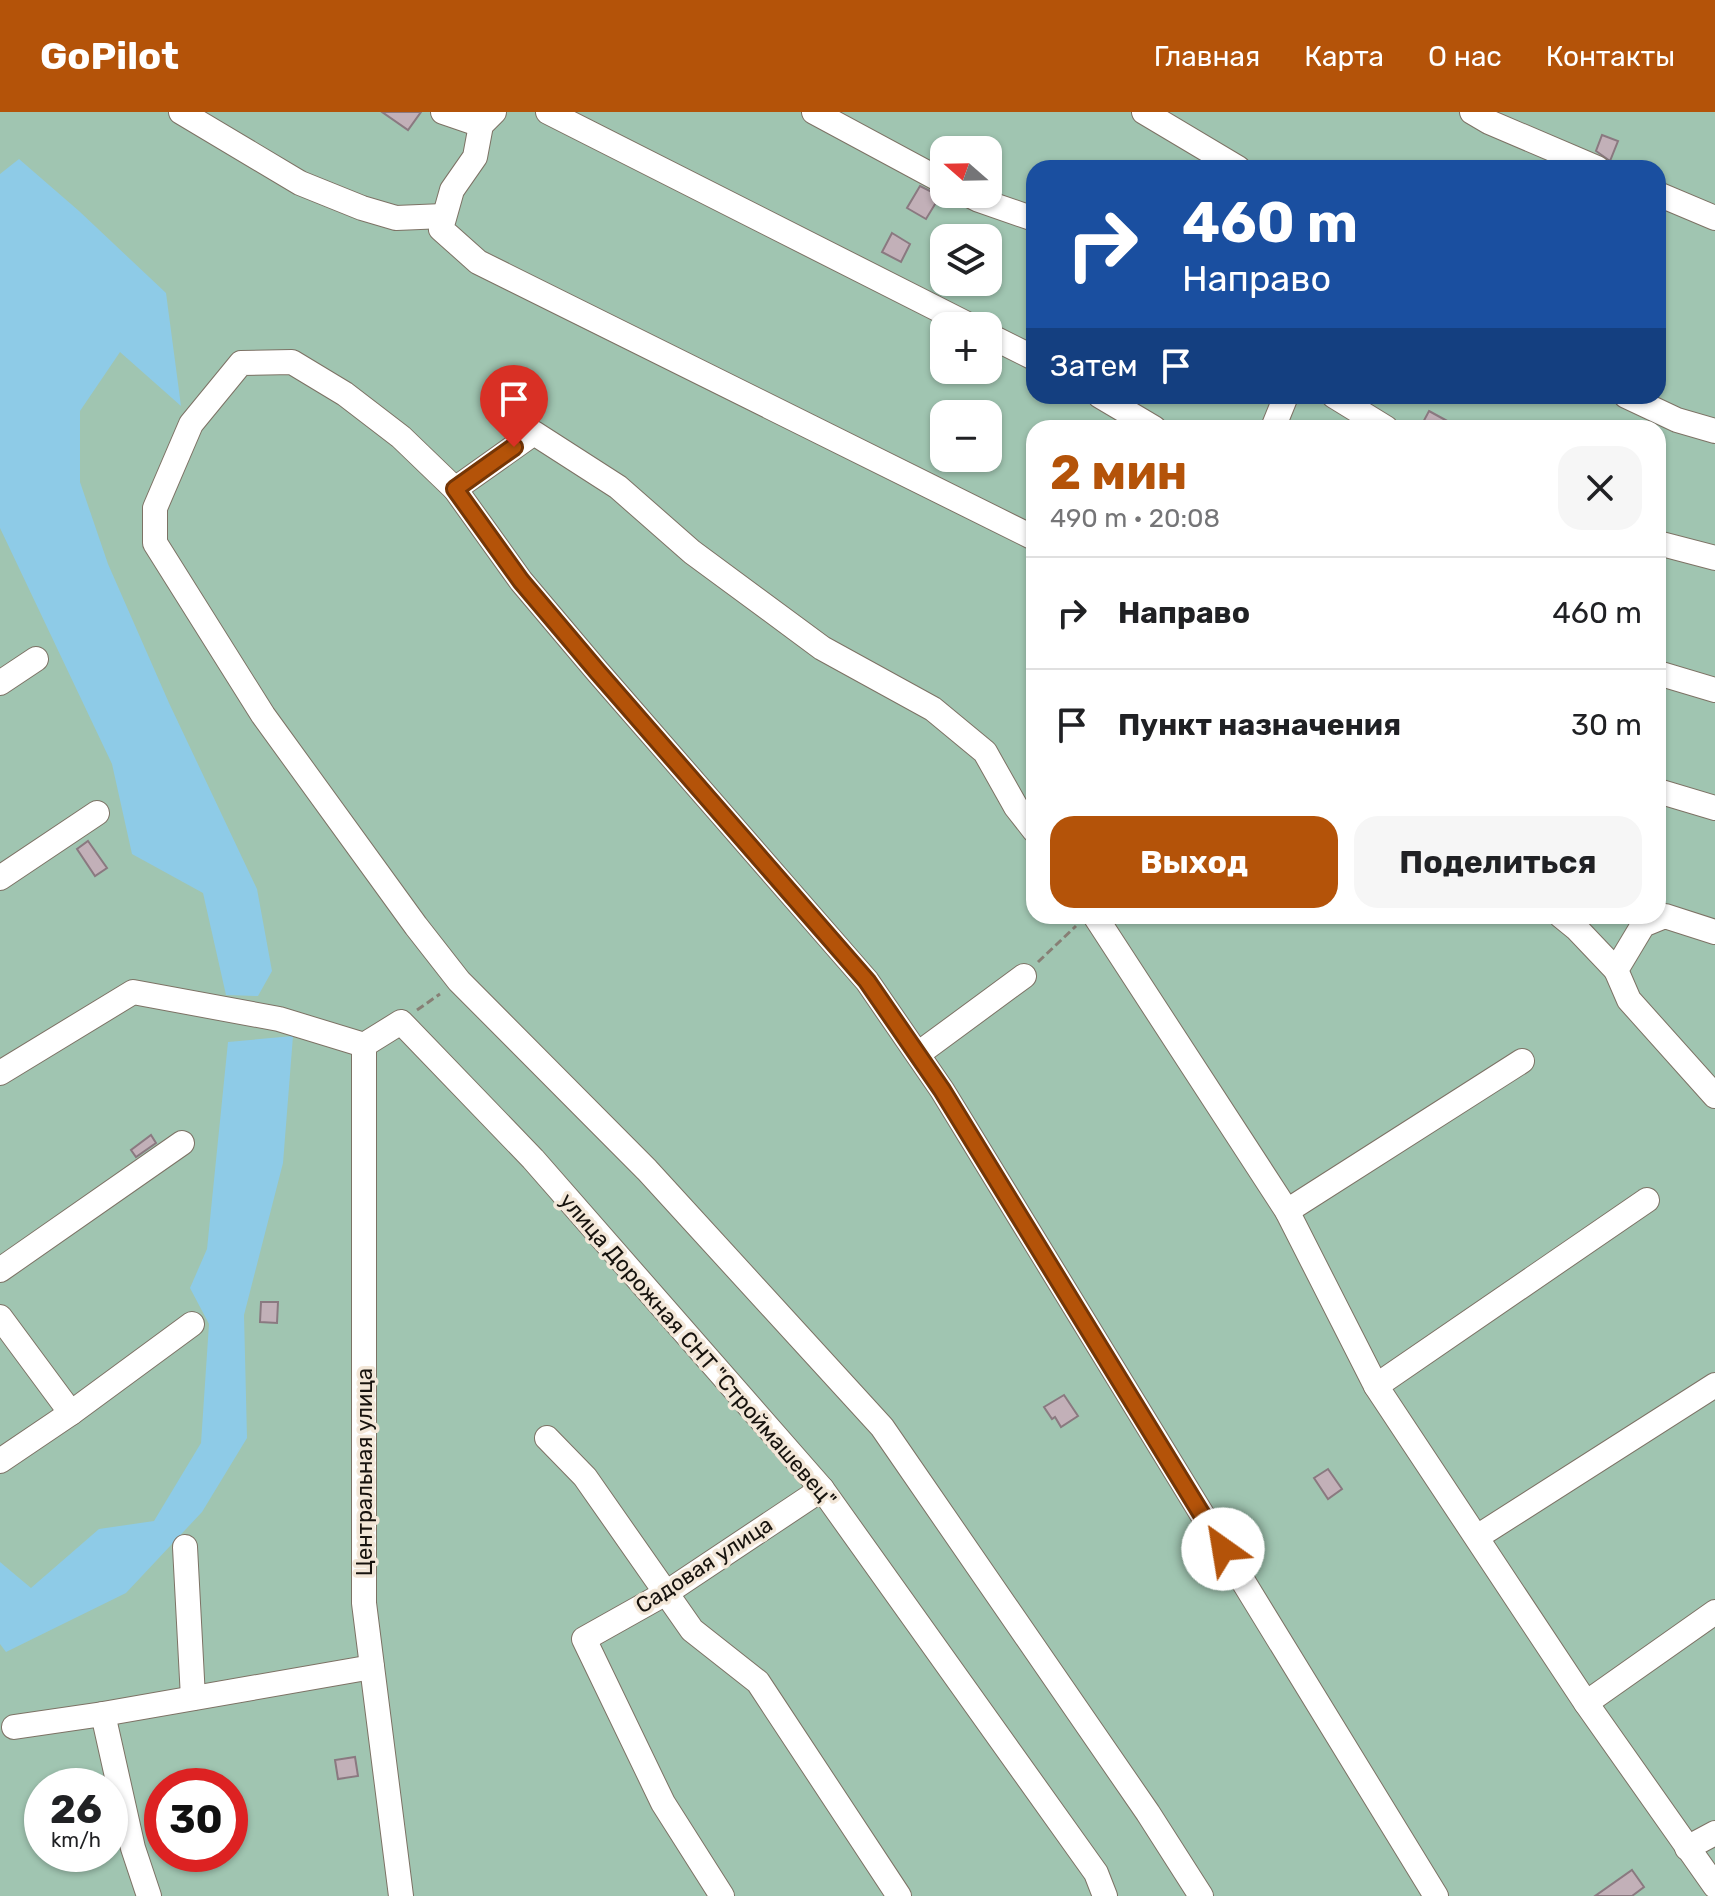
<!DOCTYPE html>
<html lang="ru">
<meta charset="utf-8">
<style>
:root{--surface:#fff;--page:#f6f6f6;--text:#202124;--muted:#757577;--line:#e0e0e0;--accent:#b45309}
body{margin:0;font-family:Rubik,sans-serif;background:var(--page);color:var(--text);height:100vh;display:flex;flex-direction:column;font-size:30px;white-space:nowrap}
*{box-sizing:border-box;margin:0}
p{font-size:26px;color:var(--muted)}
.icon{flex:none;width:44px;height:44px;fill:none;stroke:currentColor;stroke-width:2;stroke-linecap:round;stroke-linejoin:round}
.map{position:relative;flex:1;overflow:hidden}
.side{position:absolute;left:1026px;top:308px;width:640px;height:504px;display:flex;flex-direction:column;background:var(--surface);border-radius:24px;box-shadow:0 2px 6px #0004}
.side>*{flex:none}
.banner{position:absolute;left:1026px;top:48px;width:640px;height:244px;border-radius:24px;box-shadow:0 2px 6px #0004;background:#1a4fa0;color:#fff;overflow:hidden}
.needle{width:52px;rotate:290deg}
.controls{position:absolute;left:930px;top:24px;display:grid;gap:16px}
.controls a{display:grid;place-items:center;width:72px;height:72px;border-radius:16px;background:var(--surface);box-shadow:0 2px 6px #0004;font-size:40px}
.speed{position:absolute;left:24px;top:1656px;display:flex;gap:16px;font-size:40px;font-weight:700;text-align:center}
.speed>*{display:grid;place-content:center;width:104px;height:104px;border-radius:50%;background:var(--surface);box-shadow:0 2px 6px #0004;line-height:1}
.speed small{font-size:20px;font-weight:400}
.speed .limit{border:12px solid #d22;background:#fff;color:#111}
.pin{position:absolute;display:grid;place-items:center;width:68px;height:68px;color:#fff;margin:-82px -34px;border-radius:50% 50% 50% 0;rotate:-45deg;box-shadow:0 0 8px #0007}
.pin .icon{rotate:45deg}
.me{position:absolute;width:88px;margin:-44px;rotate:328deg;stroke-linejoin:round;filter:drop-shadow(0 0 6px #0008)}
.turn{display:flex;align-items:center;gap:28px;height:168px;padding:0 24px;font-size:36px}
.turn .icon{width:104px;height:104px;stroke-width:2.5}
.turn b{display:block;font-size:56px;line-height:68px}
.then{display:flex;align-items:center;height:76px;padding:0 24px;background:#0003;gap:16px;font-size:30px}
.round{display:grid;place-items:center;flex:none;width:84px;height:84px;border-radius:24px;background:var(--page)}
.overview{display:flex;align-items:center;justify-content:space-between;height:136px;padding:0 24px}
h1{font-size:48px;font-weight:700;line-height:60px;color:var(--accent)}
.cta{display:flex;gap:16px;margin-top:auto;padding:16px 24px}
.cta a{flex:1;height:92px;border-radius:24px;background:var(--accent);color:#fff;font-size:32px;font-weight:700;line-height:92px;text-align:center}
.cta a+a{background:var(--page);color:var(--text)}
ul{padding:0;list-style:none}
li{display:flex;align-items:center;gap:24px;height:112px;padding:0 24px;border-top:2px solid var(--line)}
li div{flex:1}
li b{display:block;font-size:30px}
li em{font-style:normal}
header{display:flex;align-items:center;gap:48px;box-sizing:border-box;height:112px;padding:0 40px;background:var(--accent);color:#fff}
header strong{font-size:38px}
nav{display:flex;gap:44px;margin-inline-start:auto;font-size:28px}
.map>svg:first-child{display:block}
</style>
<header>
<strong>GoPilot</strong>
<nav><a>Главная</a><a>Карта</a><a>О нас</a><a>Контакты</a></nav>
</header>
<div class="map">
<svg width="1715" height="1784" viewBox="0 0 1715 1784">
<rect width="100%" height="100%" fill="#f3e7d8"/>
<path fill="#a0c5b1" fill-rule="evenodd" d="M0,0H1715V1784H0ZM944,38H988V82H944ZM1034,56H1658V284H1034ZM944,126H988V170H944ZM944,214H988V258H944ZM944,302H988V346H944ZM1034,316H1658V804H1034ZM42,1674H110V1742H42ZM162,1674H230V1742H162Z"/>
<g fill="#8ecbe7">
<polygon points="19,47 79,99 166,181 181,294 120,240 80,299 80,370 108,452 169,591 257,777 272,859 258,884 226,883 203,781 132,742 112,652 0,416 0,62"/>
<polygon points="293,924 283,1051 244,1203 247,1326 202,1400 126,1481 6,1540 0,1532 0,1450 31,1476 99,1417 154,1409 201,1331 209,1212 190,1176 207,1137 228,930"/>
</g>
<g fill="#c2b0b8" stroke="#8a7980" stroke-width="2">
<polygon points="382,0 421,0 408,18"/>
<polygon points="1602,23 1618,29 1610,49 1596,39"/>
<polygon points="920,74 940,84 926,107 907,96"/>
<polygon points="892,121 910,132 901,150 882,140"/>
<polygon points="1429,299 1460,316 1420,316"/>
<polygon points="88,729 107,756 95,764 77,737"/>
<polygon points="151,1023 156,1031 136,1045 131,1038"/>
<polygon points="261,1190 278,1190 277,1211 260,1210"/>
<polygon points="1064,1283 1078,1304 1061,1315 1055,1305 1052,1307 1044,1295"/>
<polygon points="1328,1357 1342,1377 1328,1387 1314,1366"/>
<polygon points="355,1645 358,1664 338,1667 335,1648"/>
<polygon points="1632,1758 1644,1775 1632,1784 1595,1784"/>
</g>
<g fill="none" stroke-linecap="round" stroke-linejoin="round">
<g stroke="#7d7265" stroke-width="26">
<g id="minor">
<polyline points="181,0 300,71 362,96 396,106 444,104"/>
<polyline points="443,0 481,13"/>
<polyline points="494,0 481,13 475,45 452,78 441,117 478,150 1034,426"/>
<polyline points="548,0 971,214"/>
<polyline points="814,0 944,70"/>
<polyline points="1144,0 1238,56"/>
<polyline points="1472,0 1489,10 1597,56"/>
<polyline points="967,82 979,88 1034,107"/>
<polyline points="1658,82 1715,106"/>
<polyline points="988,223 1034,246"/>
<polyline points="1100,284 1154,316"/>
<polyline points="1334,284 1386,316"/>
<polyline points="1626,284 1677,308 1715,319"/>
<polyline points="1273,316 1286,284"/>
<polyline points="455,377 534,321 618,375 692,440 822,536 933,597 985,640 1016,695 1034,718"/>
<polyline points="1658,431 1715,446"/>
<polyline points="1658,561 1715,578"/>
<polyline points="0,571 36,547"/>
<polyline points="1658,679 1715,696"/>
<polyline points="0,766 97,701"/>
<polyline points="1095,804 1287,1099 1376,1274 1586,1591 1715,1774"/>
<polyline points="1561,804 1577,817 1616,858"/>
<polyline points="1715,820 1665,804 1643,813 1616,858 1629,888 1715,984"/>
<polyline points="364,933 401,910 533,1047 822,1377 1096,1761 1105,1784"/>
<polyline points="918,942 1024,864"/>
<polyline points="0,961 133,880 279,907 364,933 364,1491 401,1784"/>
<polyline points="1287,1099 1522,949"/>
<polyline points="0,1158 182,1031"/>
<polyline points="0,1205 71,1301"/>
<polyline points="1376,1274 1647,1088"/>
<polyline points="547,1326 585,1365 692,1518 758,1570 899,1784"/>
<polyline points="0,1349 71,1301 192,1212"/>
<polyline points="1477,1425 1715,1273"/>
<polyline points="185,1435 193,1586"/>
<polyline points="1586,1591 1715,1500"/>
<polyline points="103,1602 133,1736 149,1784"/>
<polyline points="14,1615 103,1602 372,1555"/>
<polyline points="1687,1736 1715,1721"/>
<polyline points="722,1784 663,1691 584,1527 666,1481 822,1377"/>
<polyline points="1201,1784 1148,1701 882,1315 647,1058 459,869 416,814 263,603 155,431 155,396 191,312 241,251 292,250 345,282 401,325 455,377 521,469 597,559 867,869 942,978 1436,1784"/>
</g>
</g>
<g stroke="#877f75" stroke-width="3" stroke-dasharray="8 4" stroke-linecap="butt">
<polyline points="1038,850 1076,814"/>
<polyline points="417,898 440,882"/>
</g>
<use href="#minor" stroke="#fff" stroke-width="24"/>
</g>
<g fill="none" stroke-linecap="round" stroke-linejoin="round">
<g stroke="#753606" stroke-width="20">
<polyline id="route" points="514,335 455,377 521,469 597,559 867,869 942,978 1223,1437"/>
</g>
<use href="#route" stroke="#b45309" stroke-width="14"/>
</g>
<g text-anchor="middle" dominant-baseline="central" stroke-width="7" stroke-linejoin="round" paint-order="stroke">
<g font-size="22" fill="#17130e" stroke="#f3e7d8">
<text transform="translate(698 1238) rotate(49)">улица Дорожная СНТ "Строймашевец"</text>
<text transform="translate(364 1360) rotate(-90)">Центральная улица</text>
<text transform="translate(704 1453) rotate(-33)">Садовая улица</text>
</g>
</g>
</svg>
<div class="controls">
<a><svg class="needle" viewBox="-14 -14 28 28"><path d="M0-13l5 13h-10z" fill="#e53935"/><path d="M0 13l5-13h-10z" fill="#757577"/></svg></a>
<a><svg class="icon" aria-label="layers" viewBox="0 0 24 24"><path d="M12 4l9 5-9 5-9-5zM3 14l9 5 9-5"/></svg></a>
<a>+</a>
<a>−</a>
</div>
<div class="speed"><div>26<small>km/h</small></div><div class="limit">30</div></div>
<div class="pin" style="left:514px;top:335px;background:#d93025"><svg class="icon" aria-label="arrive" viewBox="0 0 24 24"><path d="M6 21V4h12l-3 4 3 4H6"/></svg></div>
<svg class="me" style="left:1223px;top:1437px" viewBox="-20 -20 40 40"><circle r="19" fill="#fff"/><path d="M0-13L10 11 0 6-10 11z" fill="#b45309"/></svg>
<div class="banner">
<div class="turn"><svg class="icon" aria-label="right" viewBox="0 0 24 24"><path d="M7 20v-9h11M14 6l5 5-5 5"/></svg><div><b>460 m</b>Направо</div></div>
<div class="then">Затем<svg class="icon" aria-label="arrive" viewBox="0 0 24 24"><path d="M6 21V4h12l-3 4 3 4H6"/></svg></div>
</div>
<section class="side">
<div class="overview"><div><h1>2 мин</h1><p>490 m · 20:08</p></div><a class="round"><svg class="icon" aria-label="close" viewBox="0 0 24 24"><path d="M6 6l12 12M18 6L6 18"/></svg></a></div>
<ul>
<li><svg class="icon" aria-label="right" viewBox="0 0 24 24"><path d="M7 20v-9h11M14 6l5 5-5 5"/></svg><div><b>Направо</b></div><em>460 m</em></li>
<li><svg class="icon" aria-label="arrive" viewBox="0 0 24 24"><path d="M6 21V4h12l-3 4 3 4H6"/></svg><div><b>Пункт назначения</b></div><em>30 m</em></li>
</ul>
<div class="cta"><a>Выход</a><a>Поделиться</a></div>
</section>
</div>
